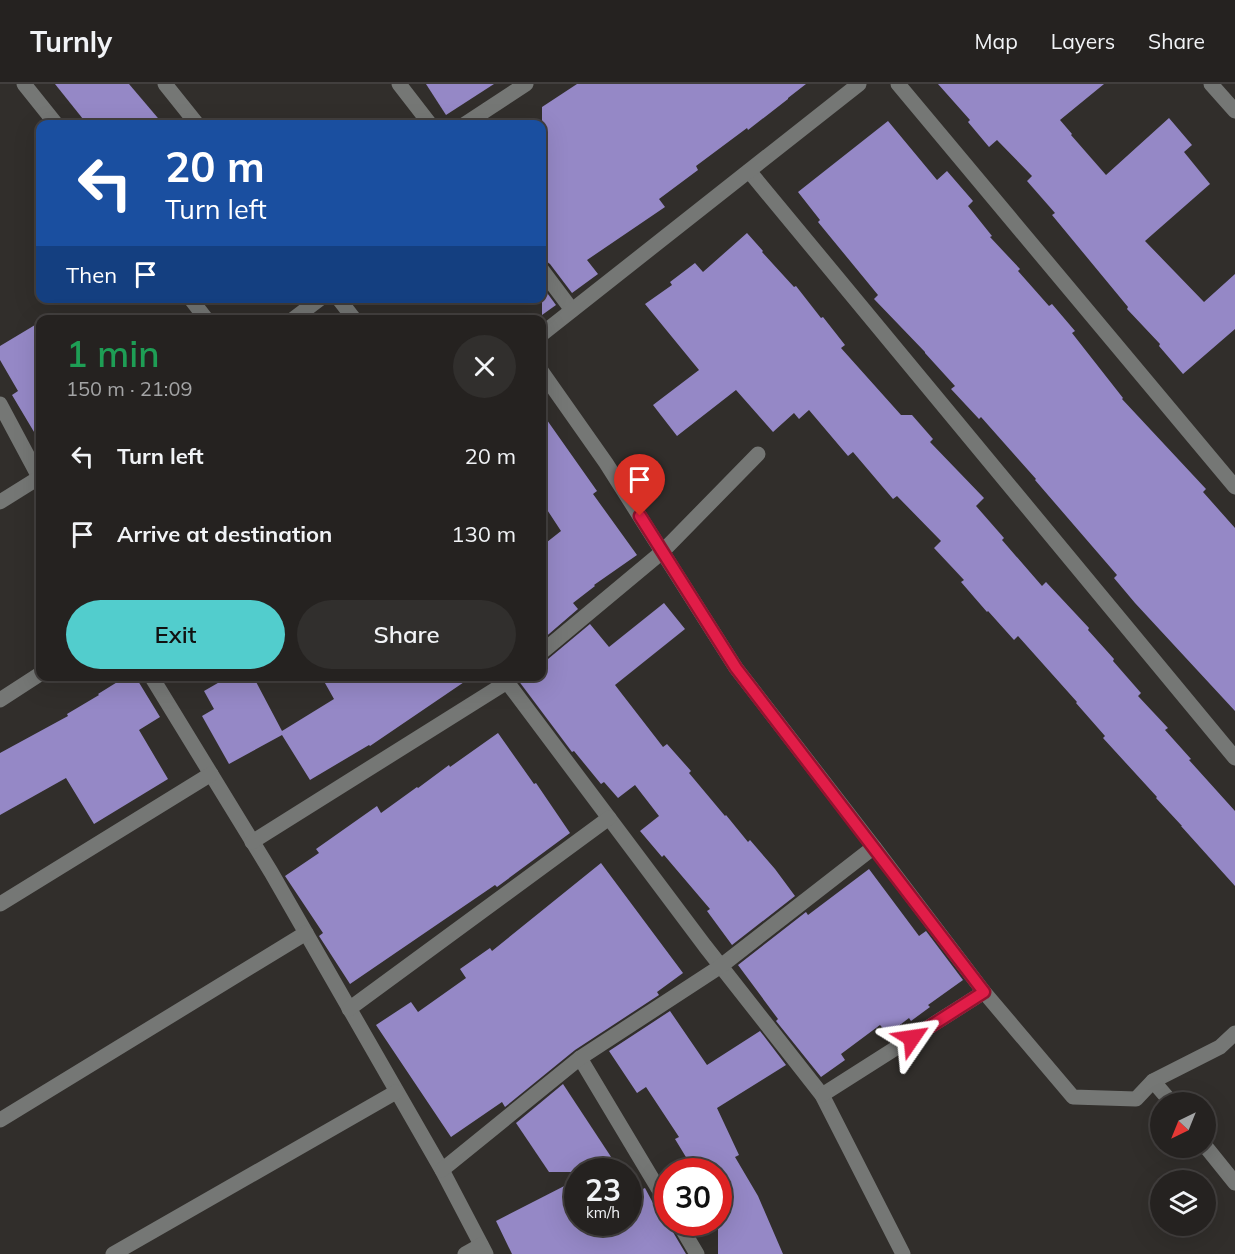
<!DOCTYPE html>
<meta charset="utf-8">
<style>
:root{--surface:#252220;--page:#312f2d;--text:#f1f3f6;--muted:#a3a4a5;--line:#423f3e;--accent:#52cdcd}
body{margin:0;font-family:Mulish,sans-serif;background:var(--page);color:var(--text);height:100vh;display:flex;flex-direction:column;font-size:22px;white-space:nowrap}
*{box-sizing:border-box;margin:0}
p{font-size:20px;color:var(--muted)}
.icon{flex:none;width:33px;height:33px;fill:none;stroke:currentColor;stroke-width:2;stroke-linecap:round;stroke-linejoin:round}
.map{position:relative;flex:1;overflow:hidden}
.sheet{position:absolute;left:36px;top:231px;width:510px;height:366px;display:flex;flex-direction:column;background:var(--surface);border-radius:12px;box-shadow:0 6px 24px #0002,0 0 0 2px var(--line)}
.sheet>*{flex:none}
.hud{position:absolute;left:36px;top:36px;width:510px;height:183px;border-radius:12px;box-shadow:0 6px 24px #0002,0 0 0 2px var(--line);background:#1a4fa0;color:#fff;overflow:hidden}
.needle{width:39px;rotate:223deg}
.tools{position:absolute;left:1150px;top:1008px;display:grid;gap:12px}
.tools a{display:grid;place-items:center;width:66px;height:66px;border-radius:50%;background:var(--surface);box-shadow:0 6px 24px #0002,0 0 0 2px var(--line);font-size:30px}
.speed{position:absolute;left:564px;top:1074px;display:flex;gap:12px;font-size:30px;font-weight:700;text-align:center}
.speed>*{display:grid;place-content:center;width:78px;height:78px;border-radius:50%;background:var(--surface);box-shadow:0 6px 24px #0002,0 0 0 2px var(--line);line-height:1}
.speed small{font-size:15px;font-weight:400}
.speed .limit{border:9px solid #d22;background:#fff;color:#111}
.pin{position:absolute;display:grid;place-items:center;width:51px;height:51px;color:#fff;margin:-62px -26px;border-radius:50% 50% 50% 0;rotate:-45deg;box-shadow:0 0 6px #0007}
.pin .icon{rotate:45deg}
.me{position:absolute;width:66px;margin:-33px;rotate:58deg;stroke-linejoin:round;filter:drop-shadow(0 0 4px #0008)}
.turn{display:flex;align-items:center;gap:21px;height:126px;padding:0 30px;font-size:27px}
.turn .icon{width:78px;height:78px;stroke-width:2.5}
.turn b{display:block;font-size:42px;line-height:51px}
.then{display:flex;align-items:center;height:57px;padding:0 30px;background:#0003;gap:12px;font-size:22px}
.round{display:grid;place-items:center;flex:none;width:63px;height:63px;border-radius:32px;background:var(--page)}
.headline{display:flex;align-items:center;justify-content:space-between;height:102px;padding:0 30px}
h1{font-size:36px;font-weight:600;line-height:45px;color:#1e9e55}
.primary-button{display:flex;gap:12px;margin-top:auto;padding:12px 30px}
.primary-button a{flex:1;height:69px;border-radius:36px;background:var(--accent);color:#111;font-size:24px;font-weight:600;line-height:69px;text-align:center}
.primary-button a+a{background:var(--page);color:var(--text)}
ul{padding:0;list-style:none}
li{display:flex;align-items:center;gap:18px;height:78px;padding:0 30px}
li div{flex:1}
li b{display:block;font-size:22px}
li em{font-style:normal}
header{display:flex;align-items:center;gap:36px;box-sizing:border-box;height:84px;padding:0 30px;background:var(--surface);border-bottom:2px solid var(--line)}
header strong{font-size:28px}
nav{display:flex;gap:33px;margin-inline-start:auto;font-size:21px}
.map>svg:first-child{display:block}
</style>
<header>
<strong>Turnly</strong>
<nav><a>Map</a><a>Layers</a><a>Share</a></nav>
</header>
<div class="map">
<svg width="1235" height="1170" viewBox="0 0 1235 1170">
<rect width="100%" height="100%" fill="#312e2b"/>
<g fill="#9588c6">
<polygon points="55,0 129,0 163,40 87,40"/>
<polygon points="426,0 494,0 446,31"/>
<polygon points="577,0 806,0 788,14 788,15 748,46 747,44 696,82 698,86 659,115 665,123 587,176 598,190 572,209 550,180 546,177 542,176 542,23"/>
<polygon points="938,0 1104,0 1060,36 1072,50 1071,51 1106,91 1169,34 1192,61 1184,68 1210,100 1145,157 1204,218 1235,190 1235,245 1183,290 1159,262 1160,260 1127,225 1128,223 1052,131 1055,129 1027,97 1032,92 997,56 989,63 968,38 970,36"/>
<polygon points="888,37 937,96 947,87 973,117 968,122 992,152 990,153 1020,185 1018,187 1049,222 1052,220 1075,247 1072,249 1123,314 1122,315 1206,405 1203,408 1235,444 1235,627 1135,519 1114,494 1117,491 1035,396 1036,395 981,333 979,335 951,305 955,302 925,269 925,268 874,215 878,211 818,138 820,136 798,108"/>
<polygon points="747,149 763,167 762,168 794,203 796,202 821,234 823,233 845,261 841,264 901,331 912,331 933,355 930,358 984,414 976,422 1004,454 1002,456 1042,502 1046,498 1089,544 1088,546 1114,575 1113,577 1141,609 1138,612 1168,644 1165,646 1191,675 1189,676 1235,727 1235,802 1181,742 1182,742 1156,714 1157,713 1103,654 1105,652 1076,619 1077,618 1018,552 1014,556 988,527 987,528 961,498 964,496 934,464 941,457 897,412 893,415 853,368 848,372 809,326 799,335 794,329 773,348 736,306 677,352 653,321 699,286 645,220 672,201 670,198 695,179 703,188"/>
<polygon points="542,202 556,221 542,231"/>
<polygon points="40,238 40,358 12,311 18,307 0,276 0,262"/>
<polygon points="542,329 597,407 593,410 637,471 594,501 595,502 573,519 578,525 542,556 542,462 561,447 542,418"/>
<polygon points="664,519 685,545 615,601 663,663 667,660 691,687 689,689 725,732 726,731 748,758 750,756 775,785 795,812 732,861 707,827 710,825 664,771 662,773 640,747 659,732 635,701 618,714 604,698 601,700 574,667 572,668 515,592 542,592 542,577 548,575 590,540 609,563"/>
<polygon points="127,592 135,592 160,633 139,646 168,695 94,740 66,694 0,731 0,669 68,632 67,630 99,611 98,610"/>
<polygon points="230,592 253,592 282,647 334,615 321,592 473,592 370,662 369,661 310,696 282,651 229,680 202,632 214,625 204,607"/>
<polygon points="498,649 534,700 536,699 570,749 497,803 495,801 350,900 319,852 323,849 285,792 319,769 316,765 377,722 381,729 417,703 418,704 449,681 450,683"/>
<polygon points="601,779 683,889 657,908 659,911 575,966 505,1023 502,1018 451,1053 376,941 411,918 418,928 466,894 460,885 490,864 492,867"/>
<polygon points="869,785 919,852 926,847 963,896 928,921 930,923 911,937 909,934 888,950 880,941 841,970 845,976 821,993 776,937 778,935 738,881 806,828 808,831"/>
<polygon points="670,927 707,981 760,947 786,981 717,1024 739,1071 735,1073 758,1112 783,1170 718,1170 718,1088 695,1088 675,1055 679,1053 646,1003 637,1009 609,967"/>
<polygon points="563,1000 621,1088 549,1088 516,1039"/>
<polygon points="578,1095 578,1138 628,1138 628,1112 645,1104 663,1138 668,1136 670,1143 686,1170 512,1170 496,1137"/>
</g>
<g fill="none" stroke-linecap="round" stroke-linejoin="round">
<g stroke="#757775" stroke-width="15">
<polyline points="24,0 56,40"/>
<polyline points="165,0 197,40"/>
<polyline points="399,0 430,40"/>
<polyline points="898,0 1235,403"/>
<polyline points="1211,0 1235,27"/>
<polyline points="465,40 526,0"/>
<polyline points="749,87 1235,674"/>
<polyline points="542,186 572,226"/>
<polyline points="190,214 207,236"/>
<polyline points="338,214 355,236"/>
<polyline points="292,236 321,214"/>
<polyline points="542,250 859,0"/>
<polyline points="542,288 606,379 736,584 874,763"/>
<polyline points="0,320 40,395"/>
<polyline points="0,418 40,393"/>
<polyline points="542,568 662,468 758,370"/>
<polyline points="151,592 271,788 442,1086 486,1170"/>
<polyline points="0,616 40,590"/>
<polyline points="252,758 507,598 705,862 822,1011 903,1170"/>
<polyline points="0,820 211,690"/>
<polyline points="984,908 1073,1013 1136,1015 1153,997 1220,963 1235,949"/>
<polyline points="349,925 609,734"/>
<polyline points="580,974 668,1121"/>
<polyline points="1153,997 1171,1018"/>
<polyline points="0,1036 306,849"/>
<polyline points="1206,1063 1235,1099"/>
<polyline points="442,1086 580,974 721,882 874,763 984,908 822,1011"/>
<polyline points="678,1138 697,1170"/>
<polyline points="113,1170 396,1008"/>
<polyline points="465,1170 481,1161"/>
</g>
</g>
<g fill="none" stroke-linecap="round" stroke-linejoin="round">
<g stroke="#92132f" stroke-width="15">
<polyline id="route" points="640,432 736,584 984,908 912,954"/>
</g>
<use href="#route" stroke="#e11d48" stroke-width="10"/>
</g>
</svg>
<div class="tools">
<a><svg class="needle" viewBox="-14 -14 28 28"><path d="M0-13l5 13h-10z" fill="#e53935"/><path d="M0 13l5-13h-10z" fill="#a3a4a5"/></svg></a>
<a><svg class="icon" aria-label="layers" viewBox="0 0 24 24"><path d="M12 4l9 5-9 5-9-5zM3 14l9 5 9-5"/></svg></a>
</div>
<div class="speed"><div>23<small>km/h</small></div><div class="limit">30</div></div>
<div class="pin" style="left:640px;top:432px;background:#d93025"><svg class="icon" aria-label="arrive" viewBox="0 0 24 24"><path d="M6 21V4h12l-3 4 3 4H6"/></svg></div>
<svg class="me" style="left:912px;top:954px" viewBox="-20 -20 40 40"><path d="M0-17L14 15 0 8-14 15z" fill="#e11d48" stroke="#fff" stroke-width="4"/></svg>
<div class="hud">
<div class="turn"><svg class="icon" aria-label="left" viewBox="0 0 24 24"><path d="M17 20v-9H6M10 6l-5 5 5 5"/></svg><div><b>20 m</b>Turn left</div></div>
<div class="then">Then<svg class="icon" aria-label="arrive" viewBox="0 0 24 24"><path d="M6 21V4h12l-3 4 3 4H6"/></svg></div>
</div>
<section class="sheet">
<div class="headline"><div><h1>1 min</h1><p>150 m · 21:09</p></div><a class="round"><svg class="icon" aria-label="close" viewBox="0 0 24 24"><path d="M6 6l12 12M18 6L6 18"/></svg></a></div>
<ul>
<li><svg class="icon" aria-label="left" viewBox="0 0 24 24"><path d="M17 20v-9H6M10 6l-5 5 5 5"/></svg><div><b>Turn left</b></div><em>20 m</em></li>
<li><svg class="icon" aria-label="arrive" viewBox="0 0 24 24"><path d="M6 21V4h12l-3 4 3 4H6"/></svg><div><b>Arrive at destination</b></div><em>130 m</em></li>
</ul>
<div class="primary-button"><a>Exit</a><a>Share</a></div>
</section>
</div>
